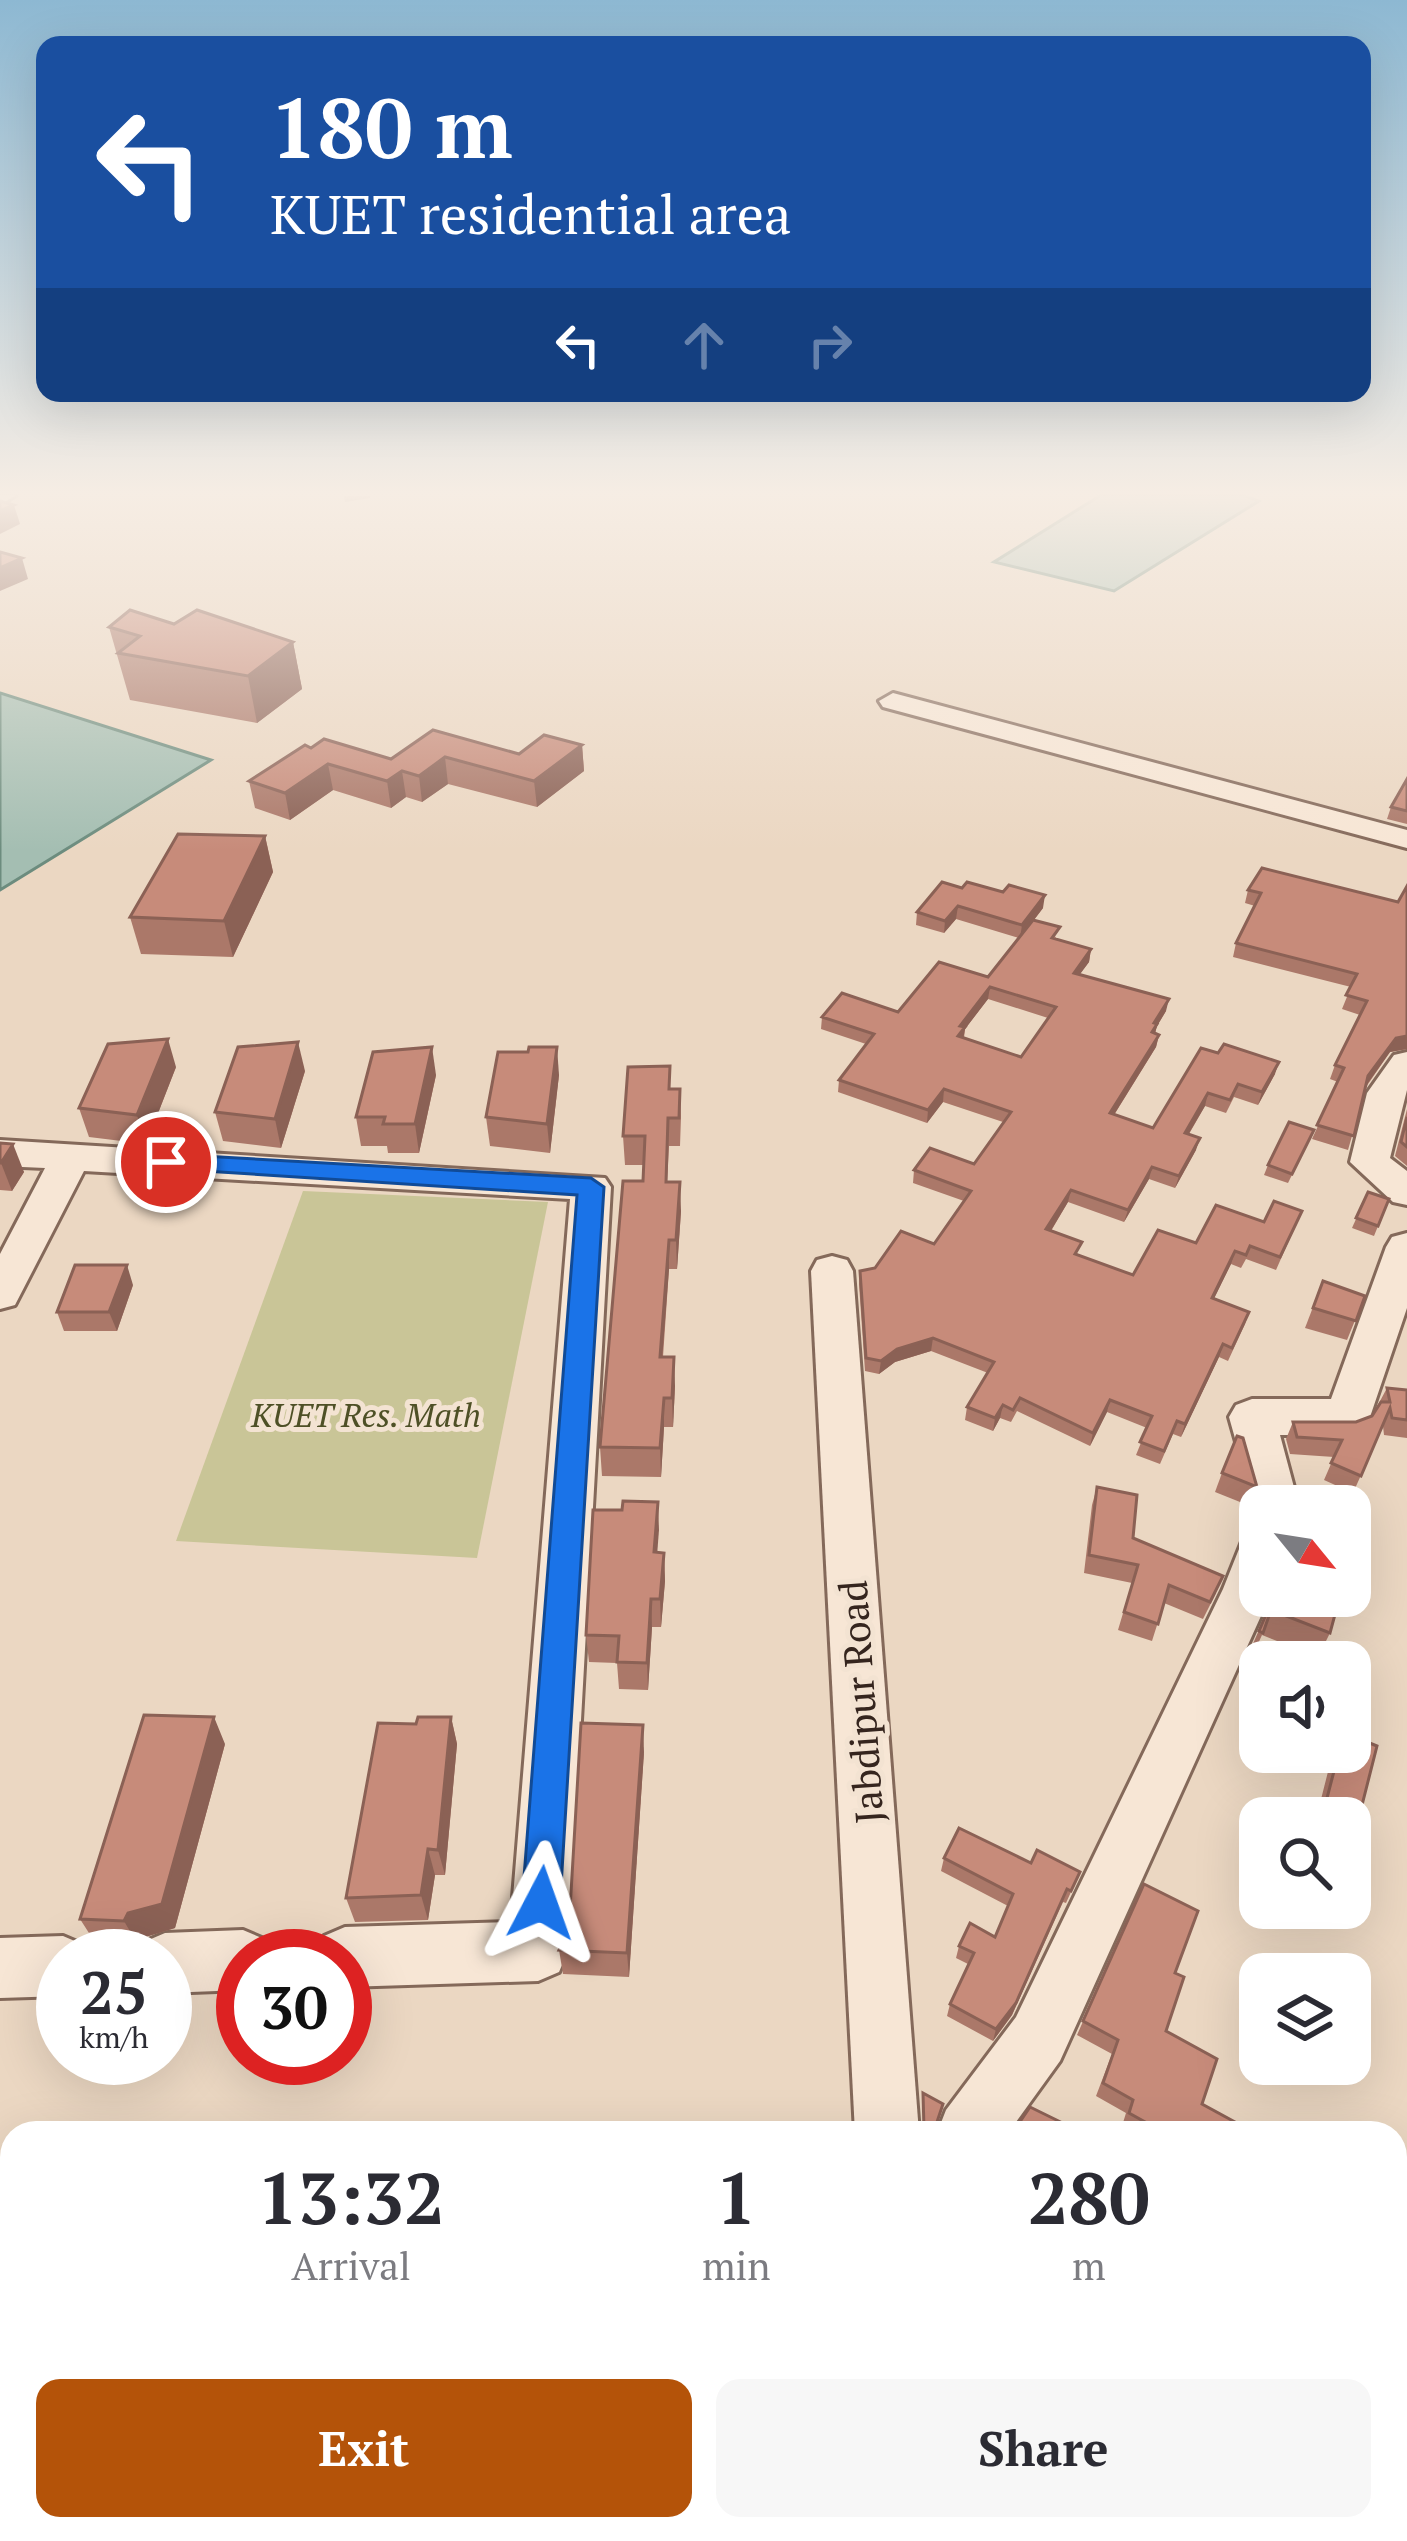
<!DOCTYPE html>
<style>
:root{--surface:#fff;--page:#f7f7f7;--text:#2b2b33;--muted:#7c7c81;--accent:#b45309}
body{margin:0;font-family:"PT Serif",serif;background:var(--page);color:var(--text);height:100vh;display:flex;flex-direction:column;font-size:45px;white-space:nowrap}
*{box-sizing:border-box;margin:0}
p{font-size:39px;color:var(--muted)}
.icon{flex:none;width:66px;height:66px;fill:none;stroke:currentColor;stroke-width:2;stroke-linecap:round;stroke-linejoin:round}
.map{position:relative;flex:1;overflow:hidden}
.panel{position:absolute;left:0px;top:2121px;width:1407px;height:420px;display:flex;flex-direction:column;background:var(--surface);border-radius:36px 36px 0 0;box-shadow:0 12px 48px #0002}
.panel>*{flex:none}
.banner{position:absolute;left:36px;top:36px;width:1335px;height:366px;border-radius:24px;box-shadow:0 12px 48px #0002;background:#1a4fa0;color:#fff;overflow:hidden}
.needle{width:78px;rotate:120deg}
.fabs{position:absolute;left:1239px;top:1485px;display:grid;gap:24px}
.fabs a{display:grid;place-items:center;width:132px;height:132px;border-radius:24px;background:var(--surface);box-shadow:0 12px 48px #0002;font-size:60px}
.speed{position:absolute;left:36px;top:1929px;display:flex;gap:24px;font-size:60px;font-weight:700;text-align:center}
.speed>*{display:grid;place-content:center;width:156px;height:156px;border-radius:50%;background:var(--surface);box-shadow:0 12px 48px #0002;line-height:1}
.speed small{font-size:30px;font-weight:400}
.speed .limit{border:18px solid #d22;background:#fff;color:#111}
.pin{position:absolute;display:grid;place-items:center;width:102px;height:102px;color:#fff;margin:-51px;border:6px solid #fff;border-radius:50%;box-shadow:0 3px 12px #0007}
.me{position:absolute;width:132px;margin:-66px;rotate:4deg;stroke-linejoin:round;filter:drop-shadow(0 0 9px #0008)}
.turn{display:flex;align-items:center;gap:42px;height:252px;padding:0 36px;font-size:54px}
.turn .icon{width:156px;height:156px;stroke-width:2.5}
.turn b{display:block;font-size:84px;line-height:102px}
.lanes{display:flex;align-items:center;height:114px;padding:0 36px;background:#0003;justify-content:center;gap:60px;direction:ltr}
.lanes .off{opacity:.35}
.eta{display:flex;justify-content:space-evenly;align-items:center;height:204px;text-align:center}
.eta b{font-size:72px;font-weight:800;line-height:84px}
.primary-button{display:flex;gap:24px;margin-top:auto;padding:24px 36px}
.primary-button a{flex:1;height:138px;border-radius:24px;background:var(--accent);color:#fff;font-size:48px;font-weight:800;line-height:138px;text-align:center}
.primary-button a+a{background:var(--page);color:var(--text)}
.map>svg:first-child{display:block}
</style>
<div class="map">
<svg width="1407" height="2541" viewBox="0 0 1407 2541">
<rect width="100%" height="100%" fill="#ebd7c2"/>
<polygon fill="#c9c597" points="303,1191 548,1202 477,1558 176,1541"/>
<g fill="#a4beb2" stroke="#6c8c7e" stroke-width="3">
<polygon points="1101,495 1243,495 1259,501 1114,591 994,562"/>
<polygon points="0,693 211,760 0,890"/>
</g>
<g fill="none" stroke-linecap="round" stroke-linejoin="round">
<g stroke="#84695a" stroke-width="6">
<g id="minor">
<polygon points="0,495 16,495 0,505"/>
<polygon points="893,693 1407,830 1407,848 883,707 879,701"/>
<polygon points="1407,1052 1407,1090 1390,1158 1407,1171 1407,1205 1393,1202 1350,1162 1367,1093 1394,1055"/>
<polygon points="0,1140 605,1178 611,1187 568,1951 559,1972 538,1981 345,1987 345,1956 316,1956 324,1936 345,1927 511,1922 570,1199 84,1171 15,1305 0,1309 0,1254 45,1168 0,1166"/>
<polygon points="1407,1233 1407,1308 1370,1417 1363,1429 1347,1435 1280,1435 1299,1506 1260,1506 1258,1520 1229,1417 1236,1405 1252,1399 1331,1399 1386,1247 1392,1237"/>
<polygon points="832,1256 847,1260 853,1271 919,2133 855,2133 811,1271 817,1260"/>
<polygon points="1260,1533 1260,1596 1270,1596 1060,2061 1008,2133 937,2133 946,2110 1016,2017 1223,1589 1243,1539"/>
<polygon points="243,1930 264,1939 271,1956 243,1956 243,1990 165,1993 165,1956 138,1956 144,1942 165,1933"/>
<polygon points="63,1936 84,1945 89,1956 63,1956 63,1996 0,1998 0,1938"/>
<polygon points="869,2529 943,2529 944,2541 870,2541"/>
</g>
</g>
<use href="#minor" fill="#f7e6d5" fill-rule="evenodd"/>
</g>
<g fill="#ab7869" fill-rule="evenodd">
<polygon points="174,624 293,642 302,689 257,723 130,700 109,627"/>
<polygon points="582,745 584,771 537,807 448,784 422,802 406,797 391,808 333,790 290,820 255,808 249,781 311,748 391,759 519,754"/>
<polygon points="1407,779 1407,824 1387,819 1391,807"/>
<polygon points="265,836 273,872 233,957 141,954 130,917"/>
<path d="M942,882L1043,908L1034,920L1058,939L1091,949L1089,962L1079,975L1166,1011L1157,1026L1155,1033L1159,1035L1156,1047L1114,1115L1153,1128L1201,1048L1275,1074L1258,1105L1234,1097L1226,1113L1205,1106L1189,1134L1196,1150L1175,1188L1149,1179L1124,1222L1068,1202L1051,1231L1079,1255L1133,1275L1196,1243L1302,1211L1276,1270L1246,1259L1241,1268L1231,1264L1214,1298L1249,1312L1245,1324L1228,1361L1219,1357L1181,1437L1173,1434L1160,1464L1136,1455L1147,1428L1107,1412L1090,1446L1017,1411L1011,1422L1000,1418L993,1431L965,1420L967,1407L988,1373L931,1351L895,1362L879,1374L865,1371L859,1284L860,1271L875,1268L934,1244L964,1201L913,1183L914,1170L974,1164L1003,1122L943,1102L927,1123L838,1092L839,1080L866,1044L821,1029L822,1017L898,1012L988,977L1019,938L956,919L944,933L916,925L917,912ZM988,999L1048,1018L1021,1057L964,1038L965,1029Z"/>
<polygon points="1407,886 1407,1049 1390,1052 1366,1087 1348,1150 1312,1139 1338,1082 1330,1079 1335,1065 1360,1015 1342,1009 1351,987 1233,957 1236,943 1255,906 1245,903 1248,890 1398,902"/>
<polygon points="528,1052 559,1075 550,1153 490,1146 486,1117"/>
<polygon points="176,1067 146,1144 89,1137 79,1108"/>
<polygon points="305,1071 281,1148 223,1141 215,1112"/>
<polygon points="436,1075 419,1153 388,1153 387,1146 361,1146 356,1117"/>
<polygon points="670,1089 680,1089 681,1117 680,1146 669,1146 667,1182 681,1211 677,1269 669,1269 663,1357 675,1386 673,1427 664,1427 661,1477 602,1476 600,1447 643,1181 644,1165 625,1165 623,1136"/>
<polygon points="1407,1109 1407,1166 1395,1156"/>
<polygon points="1314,1130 1288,1183 1264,1175 1268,1165"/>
<polygon points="0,1143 24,1172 12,1191 0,1190"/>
<polygon points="1368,1192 1389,1199 1374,1236 1352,1228"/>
<polygon points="1323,1281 1365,1296 1347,1340 1305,1328"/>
<polygon points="133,1285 117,1331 64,1331 57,1312"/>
<polygon points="1387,1388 1407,1390 1407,1438 1384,1435 1383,1426 1353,1493 1324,1480 1334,1457 1290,1454 1286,1439 1293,1422 1356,1422 1372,1416"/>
<polygon points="1222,1473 1257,1487 1250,1506 1215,1492"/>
<polygon points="1097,1487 1133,1538 1216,1593 1203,1619 1164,1603 1152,1641 1118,1630 1132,1583 1084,1573 1092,1505"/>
<polygon points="658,1502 657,1553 664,1553 665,1581 661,1627 652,1627 648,1690 619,1689 617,1663 589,1662 586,1635 622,1510"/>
<polygon points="1260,1515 1260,1532 1254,1530"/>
<polygon points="1274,1596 1330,1633 1318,1657 1262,1635 1252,1657 1248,1655"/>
<polygon points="451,1717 457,1744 445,1875 435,1875 428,1920 355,1922 346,1898 416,1724"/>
<polygon points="225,1744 175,1928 142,1938 138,1945 96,1944 80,1919"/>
<polygon points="644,1752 629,1977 563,1974 559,1950"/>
<polygon points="1333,1752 1350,1752 1360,1813 1350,1829 1350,1818 1322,1818 1317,1815"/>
<polygon points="944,1858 1031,1863 1080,1872 1066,1903 1063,1902 1012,2015 993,2041 947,2016 950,2004 968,1964 956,1958 959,1946 995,1937 1008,1906 941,1871"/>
<polygon points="1144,1884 1166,2031 1202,2104 1245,2133 1135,2133 1122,2126 1126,2113 1096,2096 1112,2054 1077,2035"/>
<polygon points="1261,2529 1303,2529 1300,2541 1281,2541"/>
</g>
<g fill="#8b6155">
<polygon points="344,496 370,496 370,498 345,502"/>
<polygon points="14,505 20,524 0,534 0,511"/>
<polygon points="22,558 28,579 0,591 0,568"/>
<polygon points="293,642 302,689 257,723 248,676"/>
<polygon points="582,745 584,771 537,807 534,781"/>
<polygon points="445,757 448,784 422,802 419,776"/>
<polygon points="328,764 333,790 290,820 285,793"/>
<polygon points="402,771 406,797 391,808 387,781"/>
<polygon points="265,836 273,872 233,957 224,921"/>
<polygon points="1045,895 1043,908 1020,938 1022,925"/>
<polygon points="958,906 956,919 944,933 945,921"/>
<polygon points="1091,949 1089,962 1072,985 1074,973"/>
<polygon points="990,987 988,999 965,1029 963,1040 957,1049 960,1026"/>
<polygon points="1169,999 1166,1011 1157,1026 1154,1037 1149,1045 1154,1023"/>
<polygon points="1159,1035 1156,1047 1107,1126 1110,1113"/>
<polygon points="1407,1036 1407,1049 1390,1052 1363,1090 1368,1076 1396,1038"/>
<polygon points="168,1039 176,1067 146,1144 137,1115"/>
<polygon points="298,1042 305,1071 281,1148 275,1119"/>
<polygon points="432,1047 436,1075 419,1153 415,1124"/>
<polygon points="557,1047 559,1075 550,1153 547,1124"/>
<polygon points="1279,1062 1275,1074 1258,1105 1262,1092"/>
<polygon points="944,1089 943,1102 927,1123 928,1110"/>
<polygon points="1208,1093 1205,1106 1182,1145 1185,1133"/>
<polygon points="1200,1138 1196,1150 1175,1188 1179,1176"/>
<polygon points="13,1144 24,1172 12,1191 1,1163"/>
<polygon points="1152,1167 1149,1179 1124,1222 1128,1210"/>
<polygon points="680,1182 681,1211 677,1269 676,1240"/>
<polygon points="1071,1190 1068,1202 1044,1242 1046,1229"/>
<polygon points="669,1240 669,1269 660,1386 660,1357"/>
<polygon points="1235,1251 1231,1264 1208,1311 1212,1298"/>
<polygon points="127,1265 133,1285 117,1331 109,1312"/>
<polygon points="933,1338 931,1351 895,1362 879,1374 881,1361 897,1349"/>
<polygon points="1223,1344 1219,1357 1181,1437 1185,1424"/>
<polygon points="674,1357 675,1386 673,1427 672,1398"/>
<polygon points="664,1398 664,1427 661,1477 660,1448"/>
<polygon points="1110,1400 1107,1412 1090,1446 1093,1433"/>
<polygon points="1003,1405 1000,1418 993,1431 995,1418"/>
<polygon points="658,1502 659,1530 655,1581 654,1552"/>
<polygon points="664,1553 665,1581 661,1627 660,1599"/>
<polygon points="651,1599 652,1627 648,1690 647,1663"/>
<polygon points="214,1717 225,1744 175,1928 142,1938 138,1945 124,1921"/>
<polygon points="451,1717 457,1744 445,1875 438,1850"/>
<polygon points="643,1725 644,1752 629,1977 627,1953"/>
<polygon points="428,1849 435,1875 428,1920 421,1895"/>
<polygon points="1067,1889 1012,2015 993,2041 996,2029"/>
</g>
<g fill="#c78b7a" stroke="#8b6155" stroke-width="3" fill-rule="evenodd">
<polygon points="0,501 14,505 0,511"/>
<polygon points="0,552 22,558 0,568"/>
<polygon points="130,610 174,624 197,610 293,642 248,676 118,653 140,636 109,627"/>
<polygon points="433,730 519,754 544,735 582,745 534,781 445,757 419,776 402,771 387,781 328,764 285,793 249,781 305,745 311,748 324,739 391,759"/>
<polygon points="1407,779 1407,811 1391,807"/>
<polygon points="178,834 265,836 224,921 130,917"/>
<polygon points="1262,868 1398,902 1407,886 1407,1036 1396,1038 1368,1076 1354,1136 1317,1125 1344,1068 1335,1065 1367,1001 1346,995 1357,974 1236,943 1261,893 1248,890"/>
<polygon points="942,882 962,888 967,882 1003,892 1009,885 1045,895 1022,925 958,906 945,921 917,912"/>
<path d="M1033,920L1060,927L1052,938L1091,949L1074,973L1169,999L1154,1023L1157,1024L1152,1032L1159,1035L1110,1113L1153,1128L1201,1048L1218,1053L1224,1044L1279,1062L1262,1092L1238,1084L1230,1100L1208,1093L1185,1133L1200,1138L1179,1176L1152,1167L1128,1210L1071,1190L1046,1229L1082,1242L1075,1254L1133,1275L1158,1230L1196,1243L1216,1205L1264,1222L1274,1201L1302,1211L1280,1257L1250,1246L1246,1255L1235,1251L1212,1298L1249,1312L1232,1348L1223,1344L1185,1424L1177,1421L1164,1451L1140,1442L1152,1416L1110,1400L1093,1433L1020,1398L1013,1410L1003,1405L995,1418L967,1407L994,1362L933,1338L897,1349L881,1361L866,1358L860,1271L875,1268L901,1231L934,1244L971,1191L914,1170L930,1148L974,1164L1011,1112L944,1089L928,1110L839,1080L874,1034L822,1017L842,993L898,1012L939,962L988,977ZM990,987L1056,1007L1021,1057L958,1036L965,1027L960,1026Z"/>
<polygon points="168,1039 137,1115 79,1108 108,1044"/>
<polygon points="298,1042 275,1119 215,1112 238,1047"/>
<polygon points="432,1047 415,1124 383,1124 385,1117 356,1117 373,1052"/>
<polygon points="529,1047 557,1047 547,1124 486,1117 498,1052 528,1052"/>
<polygon points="670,1066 669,1089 680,1089 679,1118 668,1118 666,1182 680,1182 676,1240 669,1240 660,1357 674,1357 672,1398 664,1398 660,1448 600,1447 623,1181 643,1181 645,1136 623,1136 628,1067"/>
<polygon points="1407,1117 1407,1147 1401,1142"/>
<polygon points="1289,1122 1314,1130 1292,1174 1268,1165"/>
<polygon points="0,1143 13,1144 1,1163 0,1163"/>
<polygon points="1368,1192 1389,1199 1378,1226 1356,1218"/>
<polygon points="75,1265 127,1265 109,1312 57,1312"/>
<polygon points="1323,1281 1365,1296 1356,1321 1313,1308"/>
<polygon points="1387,1388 1407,1390 1407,1420 1392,1418 1390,1408 1361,1476 1331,1463 1342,1440 1297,1437 1293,1422 1356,1422 1372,1416 1381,1402 1390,1402"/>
<polygon points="1237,1436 1243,1438 1257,1487 1222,1473"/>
<polygon points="1097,1487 1137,1495 1133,1538 1223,1576 1210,1602 1169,1585 1158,1624 1124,1612 1138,1565 1089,1555"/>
<polygon points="1266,1499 1284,1506 1264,1506"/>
<polygon points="623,1501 658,1502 654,1552 664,1553 660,1599 651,1599 647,1663 617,1662 619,1636 586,1635 593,1510 622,1510"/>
<polygon points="1350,1530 1365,1536 1355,1569 1350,1567"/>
<polygon points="1274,1596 1340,1596 1330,1633 1271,1610 1263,1633 1259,1631"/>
<polygon points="144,1715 214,1717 162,1904 128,1913 124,1921 80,1919"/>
<polygon points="418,1717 451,1717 438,1850 428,1849 421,1895 346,1898 378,1723 416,1724"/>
<polygon points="581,1723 643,1725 627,1953 559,1950 569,1927"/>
<polygon points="1350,1735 1377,1746 1360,1813 1327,1798 1339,1752 1350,1752"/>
<polygon points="959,1828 1031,1863 1037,1850 1080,1872 1071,1891 1067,1889 1016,2003 996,2029 950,2004 974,1953 959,1946 970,1923 995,1937 1013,1894 944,1858"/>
<polygon points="1144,1884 1198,1911 1175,1973 1184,1977 1166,2031 1217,2059 1202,2104 1246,2128 1245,2133 1165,2133 1129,2113 1133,2100 1103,2083 1118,2040 1083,2021"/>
<polygon points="923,2093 943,2104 935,2128 957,2130 956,2133 904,2132 924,2129"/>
<polygon points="1030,2107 1083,2133 987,2133 988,2130 1015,2129"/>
<polygon points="1274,2529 1303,2529 1300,2541 1293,2541"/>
</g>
<linearGradient id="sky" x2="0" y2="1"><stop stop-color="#8db8d2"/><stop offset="0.58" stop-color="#f6ede4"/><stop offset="1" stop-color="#f6ede4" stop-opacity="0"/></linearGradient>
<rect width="1407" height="851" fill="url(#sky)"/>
<polygon fill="#1a73e8" stroke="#114b97" stroke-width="3" points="166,1154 591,1178 604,1187 560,1903 555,1916 541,1921 528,1916 522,1903 577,1195 157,1168 153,1162"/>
<g text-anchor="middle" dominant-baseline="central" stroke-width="10" stroke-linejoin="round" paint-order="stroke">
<g font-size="33" font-style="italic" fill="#4e5026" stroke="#f3e3d2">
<text x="366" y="1414">KUET Res. Math</text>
</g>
<g font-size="39" fill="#35251e" stroke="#f3e3d2">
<text transform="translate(860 1702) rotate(-94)">Jabdipur Road</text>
</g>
</g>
</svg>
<div class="fabs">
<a><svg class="needle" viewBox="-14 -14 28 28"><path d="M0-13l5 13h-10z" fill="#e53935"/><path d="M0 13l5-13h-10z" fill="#7c7c81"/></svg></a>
<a><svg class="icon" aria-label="sound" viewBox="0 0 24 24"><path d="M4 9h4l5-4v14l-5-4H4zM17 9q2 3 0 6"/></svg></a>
<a><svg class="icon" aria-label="search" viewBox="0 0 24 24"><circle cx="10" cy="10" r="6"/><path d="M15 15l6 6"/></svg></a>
<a><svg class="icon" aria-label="layers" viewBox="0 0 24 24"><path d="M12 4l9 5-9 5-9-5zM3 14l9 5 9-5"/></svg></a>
</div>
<div class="speed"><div>25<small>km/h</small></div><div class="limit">30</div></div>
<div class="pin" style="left:166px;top:1162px;background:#d93025"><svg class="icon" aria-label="arrive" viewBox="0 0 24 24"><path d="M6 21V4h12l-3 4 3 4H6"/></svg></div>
<svg class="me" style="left:541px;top:1903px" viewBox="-20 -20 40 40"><path d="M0-17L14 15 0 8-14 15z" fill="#1a73e8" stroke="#fff" stroke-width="4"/></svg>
<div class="banner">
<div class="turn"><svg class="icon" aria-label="left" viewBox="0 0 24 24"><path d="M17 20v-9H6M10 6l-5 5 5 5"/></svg><div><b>180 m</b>KUET residential area</div></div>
<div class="lanes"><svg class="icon" aria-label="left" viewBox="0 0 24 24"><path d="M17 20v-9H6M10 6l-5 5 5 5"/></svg><svg class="icon off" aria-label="ahead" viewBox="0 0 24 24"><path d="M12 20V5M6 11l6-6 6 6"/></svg><svg class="icon off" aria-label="right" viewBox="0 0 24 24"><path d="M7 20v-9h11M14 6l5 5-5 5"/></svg></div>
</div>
<section class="panel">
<div class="eta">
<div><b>13:32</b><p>Arrival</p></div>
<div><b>1</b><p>min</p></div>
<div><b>280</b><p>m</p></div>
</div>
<div class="primary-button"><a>Exit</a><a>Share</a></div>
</section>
</div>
